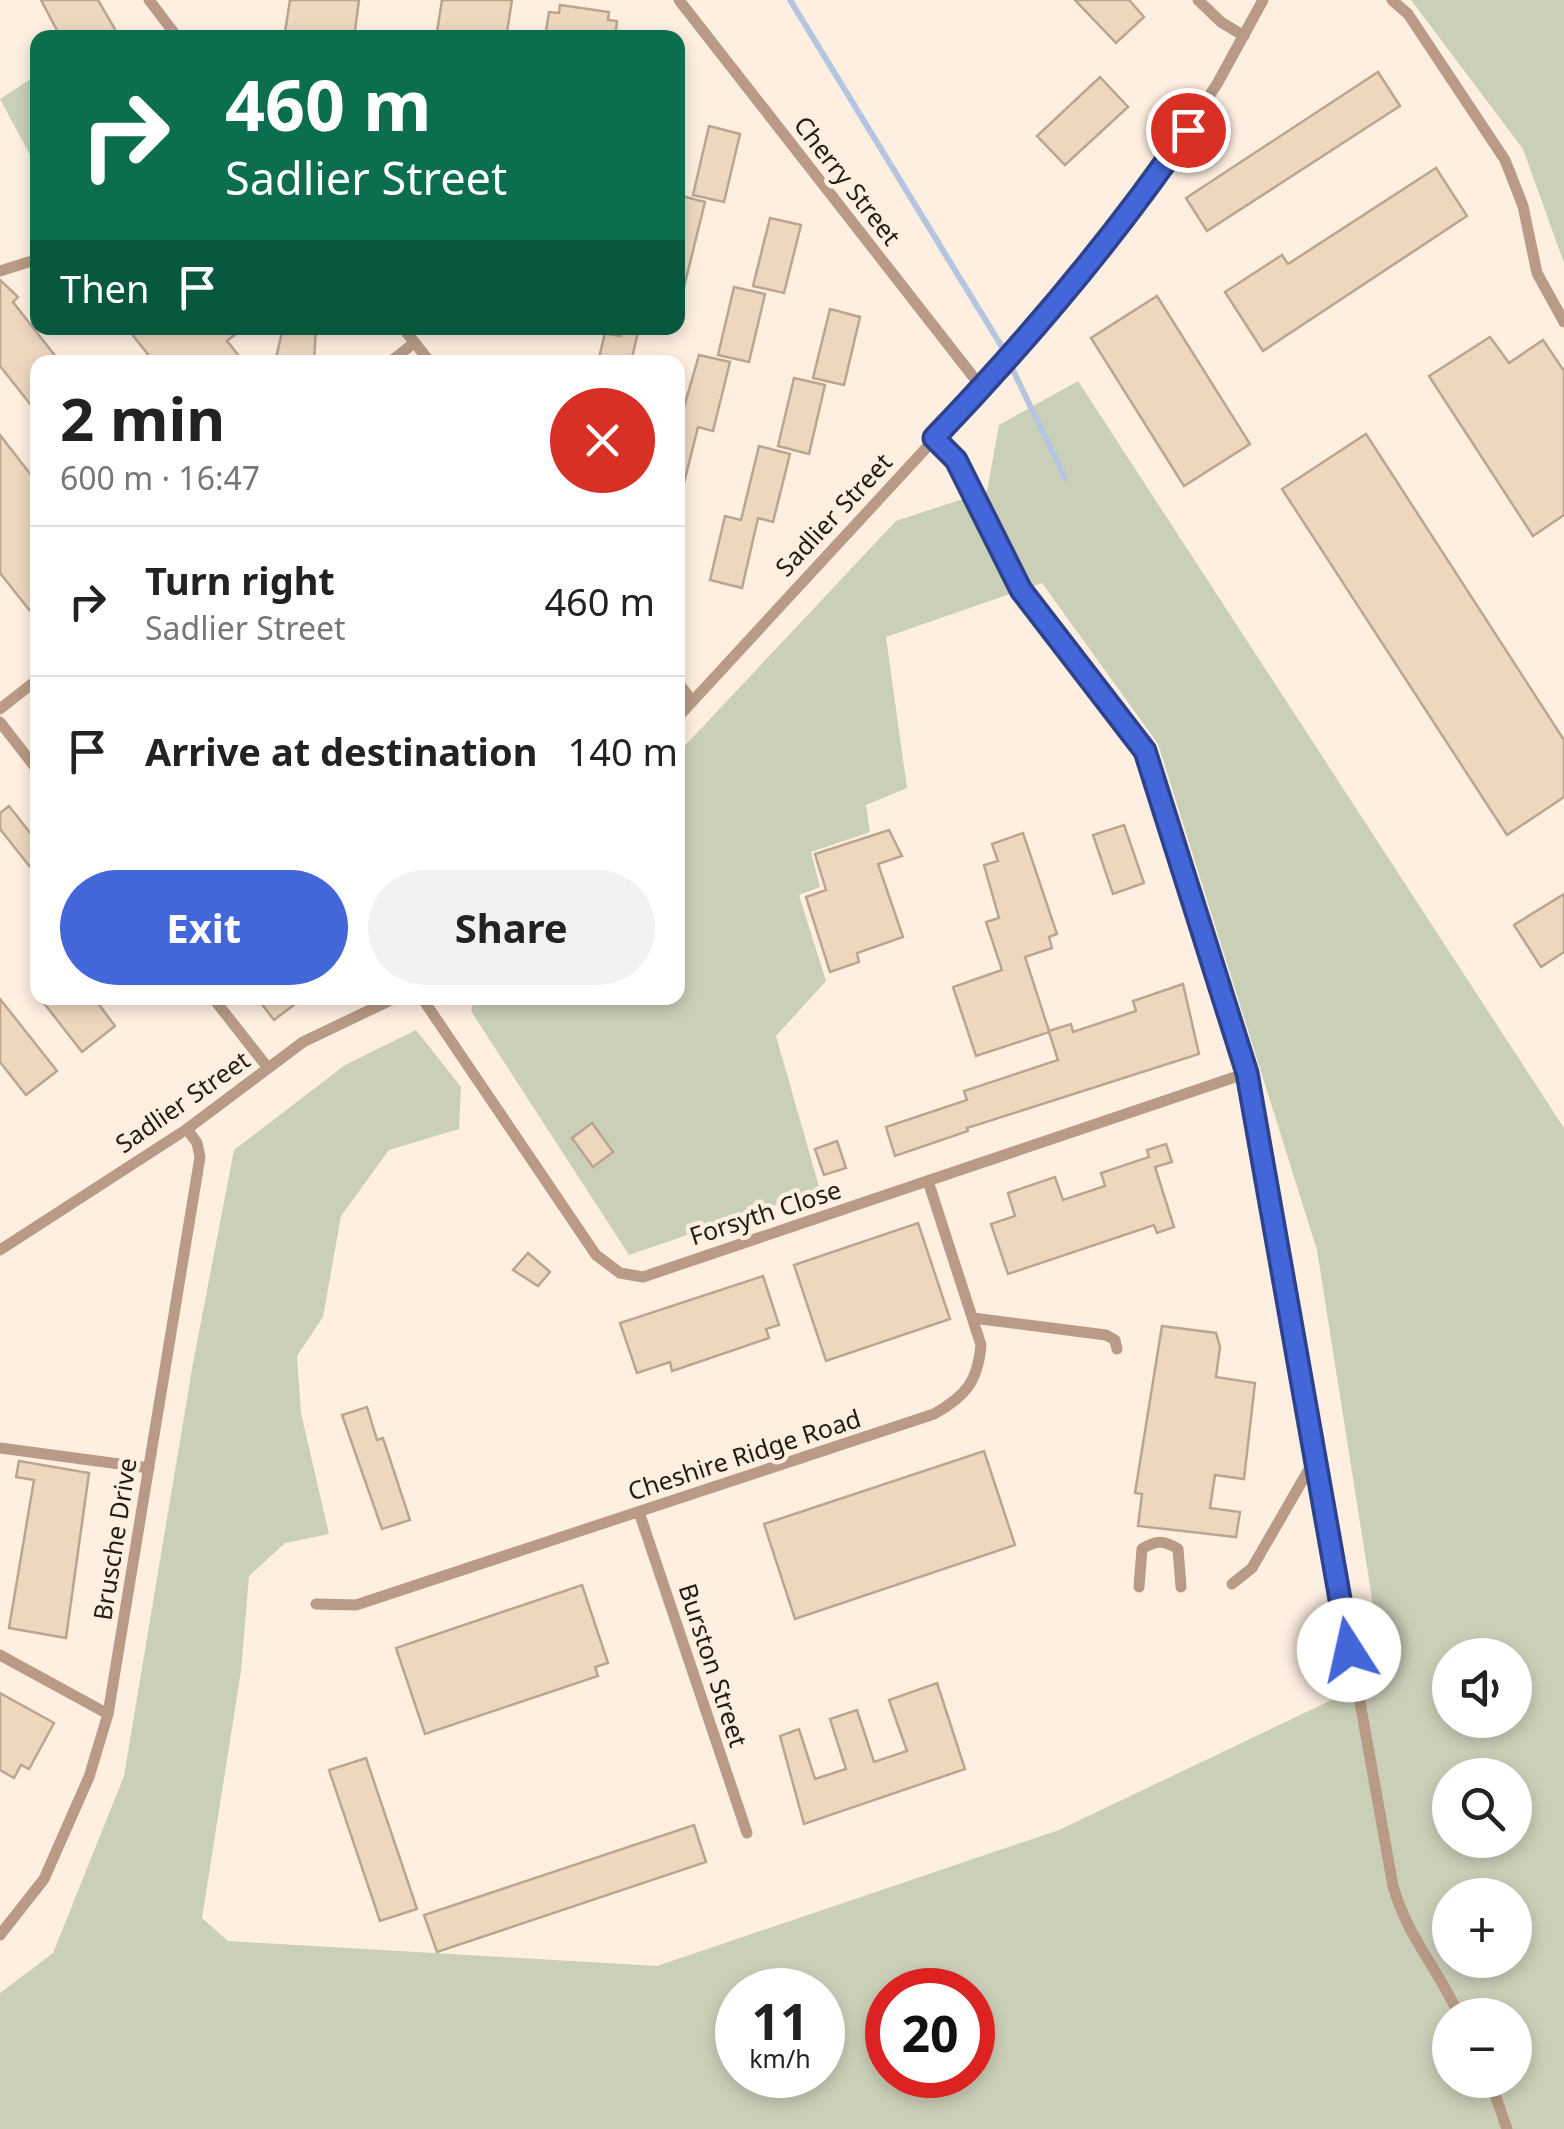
<!DOCTYPE html>
<meta charset="utf-8">
<style>
:root{--surface:#fff;--page:#f2f2f2;--text:#222;--muted:#767676;--line:#e0e0e0;--accent:#4366d9}
body{margin:0;font-family:"Noto Sans",sans-serif;background:var(--page);color:var(--text);height:100vh;display:flex;flex-direction:column;font-size:38px;white-space:nowrap}
*{box-sizing:border-box;margin:0}
p{font-size:32px;color:var(--muted)}
.icon{flex:none;width:55px;height:55px;fill:none;stroke:currentColor;stroke-width:2;stroke-linecap:round;stroke-linejoin:round}
.map{position:relative;flex:1;overflow:hidden}
.details{position:absolute;left:30px;top:355px;width:655px;height:650px;display:flex;flex-direction:column;background:var(--surface);border-radius:20px;box-shadow:0 5px 15px #0003}
.details>*{flex:none}
.top-card{position:absolute;left:30px;top:30px;width:655px;height:305px;border-radius:20px;box-shadow:0 5px 15px #0003;background:#0b6e4f;color:#fff;overflow:hidden}
.fabs{position:absolute;left:1432px;top:1638px;display:grid;gap:20px}
.fabs a{display:grid;place-items:center;width:100px;height:100px;border-radius:50%;background:var(--surface);box-shadow:0 5px 15px #0003;font-size:50px}
.speed{position:absolute;left:715px;top:1968px;display:flex;gap:20px;font-size:50px;font-weight:700;text-align:center}
.speed>*{display:grid;place-content:center;width:130px;height:130px;border-radius:50%;background:var(--surface);box-shadow:0 5px 15px #0003;line-height:1}
.speed small{font-size:25px;font-weight:400}
.speed .limit{border:15px solid #d22;background:#fff;color:#111}
.pin{position:absolute;display:grid;place-items:center;width:85px;height:85px;color:#fff;margin:-42px;border:5px solid #fff;border-radius:50%;box-shadow:0 2px 10px #0007}
.me{position:absolute;width:110px;margin:-55px;rotate:350deg;stroke-linejoin:round;filter:drop-shadow(0 0 8px #0008)}
.turn{display:flex;align-items:center;gap:35px;height:210px;padding:0 30px;font-size:45px}
.turn .icon{width:130px;height:130px;stroke-width:2.5}
.turn b{display:block;font-size:70px;line-height:85px}
.then{display:flex;align-items:center;height:95px;padding:0 30px;background:#0003;gap:20px;font-size:38px}
.round{display:grid;place-items:center;flex:none;width:105px;height:105px;border-radius:52px;background:var(--page)}
.overview{display:flex;align-items:center;justify-content:space-between;height:170px;padding:0 30px}
h1{font-size:60px;font-weight:700;line-height:75px}
.cta{display:flex;gap:20px;margin-top:auto;padding:20px 30px}
.cta a{flex:1;height:115px;border-radius:60px;background:var(--accent);color:#fff;font-size:40px;font-weight:700;line-height:115px;text-align:center}
.cta a+a{background:var(--page);color:var(--text)}
ul{padding:0;list-style:none}
li{display:flex;align-items:center;gap:30px;height:150px;padding:0 30px;border-top:2px solid var(--line)}
li div{flex:1}
li b{display:block;font-size:38px}
li em{font-style:normal}
.map>svg:first-child{display:block}
</style>
<div class="map">
<svg width="1564" height="2129" viewBox="0 0 1564 2129">
<rect width="100%" height="100%" fill="#feefe1"/>
<g fill="#cacfb8" fill-rule="evenodd">
<polygon points="1411,0 1564,0 1564,263 1523,149"/>
<polygon points="37,75 37,168 0,99"/>
<path d="M1078,381L1564,1128V2129H0V1993L53,1953L124,1776L193,1363L234,1150L345,1065L416,1030L461,1087L459,1129L389,1150L341,1216L323,1317L297,1356L301,1413L329,1534L285,1543L249,1576L241,1671L202,1918L228,1941L657,1966L1059,1830L1384,1675L1317,1250L1158,744L1042,583L886,637L907,788L866,805L870,832L811,852L820,887L799,895L826,981L776,1036L820,1190L629,1255L471,1011L475,998H678V753L896,521L987,491L999,425ZM1450,1655H1515V1720H1450ZM1450,1775H1515V1840H1450ZM1450,1895H1515V1960H1450ZM738,1990H822V2075H738ZM888,1990H972V2075H888ZM1450,2015H1515V2080H1450Z"/>
</g>
<g fill="none" stroke-linecap="round" stroke-linejoin="round">
<g stroke="#b4c5e0" stroke-width="6">
<polyline points="790,0 1002,347"/>
<polyline points="1012,368 1065,478"/>
</g>
</g>
<g fill="#eed7bf" stroke="#bba58f" stroke-width="2.5">
<polygon points="41,0 98,0 120,38 61,38"/>
<polygon points="290,0 359,0 354,38 284,38"/>
<polygon points="442,0 512,0 506,38 436,38"/>
<polygon points="1075,0 1129,0 1144,17 1116,43"/>
<polygon points="560,5 609,12 608,20 617,21 615,38 545,38 549,12 559,13"/>
<polygon points="1378,72 1400,106 1207,231 1186,198"/>
<polygon points="1100,77 1128,107 1065,165 1037,136"/>
<polygon points="709,126 740,134 724,202 693,195"/>
<polygon points="1436,168 1467,216 1263,351 1225,292 1282,255 1288,264"/>
<polygon points="678,195 705,202 683,291 678,290"/>
<polygon points="770,218 801,225 784,293 753,286"/>
<polygon points="0,280 18,297 13,302 60,362 38,362 38,414 0,366"/>
<polygon points="734,287 765,294 749,362 718,355"/>
<polygon points="1157,296 1250,444 1184,486 1091,338"/>
<polygon points="830,309 860,317 844,385 813,378"/>
<polygon points="127,328 243,328 227,341 244,362 154,362"/>
<polygon points="283,328 316,328 314,362 275,362"/>
<polygon points="623,328 639,328 631,362 598,362 605,333 620,336"/>
<polygon points="1490,337 1509,363 1543,340 1564,371 1564,515 1533,536 1429,376"/>
<polygon points="699,355 730,362 713,431 698,427 683,487 678,487 678,428"/>
<polygon points="794,378 825,385 809,454 778,446"/>
<polygon points="1366,434 1564,740 1564,797 1507,835 1282,489"/>
<polygon points="0,435 38,484 38,621 0,573"/>
<polygon points="759,446 790,454 773,522 758,518 742,588 710,580 725,516 741,520"/>
<polygon points="9,806 38,843 38,877 0,829 0,813"/>
<polygon points="1124,825 1144,883 1113,894 1093,835"/>
<polygon points="889,830 902,856 878,864 903,937 857,953 859,962 830,972 806,897 826,890 815,854"/>
<polygon points="1023,833 1057,934 1049,937 1052,948 1025,957 1049,1031 1071,1024 1073,1032 1136,1011 1133,1001 1183,984 1199,1054 967,1128 968,1131 895,1156 886,1127 967,1100 964,1091 1058,1060 1049,1032 976,1056 953,987 1002,970 986,922 999,918 984,865 998,861 992,844"/>
<polygon points="1564,894 1564,952 1541,967 1514,925"/>
<polygon points="40,998 94,998 115,1026 82,1052"/>
<polygon points="257,998 303,998 274,1020"/>
<polygon points="0,999 57,1071 26,1095 0,1062"/>
<polygon points="592,1123 613,1152 593,1167 572,1138"/>
<polygon points="837,1141 846,1168 824,1175 815,1149"/>
<polygon points="1166,1144 1172,1162 1155,1167 1174,1227 1157,1233 1154,1225 1008,1274 991,1224 1015,1216 1008,1193 1055,1177 1063,1200 1105,1186 1101,1173 1149,1157 1147,1150"/>
<polygon points="918,1223 950,1319 826,1361 794,1265"/>
<polygon points="528,1253 550,1272 538,1286 513,1270"/>
<polygon points="763,1276 779,1325 766,1329 769,1338 672,1371 670,1362 637,1373 620,1323"/>
<polygon points="1162,1326 1216,1333 1220,1347 1216,1377 1255,1383 1244,1479 1215,1475 1210,1508 1240,1512 1236,1537 1138,1526 1142,1494 1135,1493"/>
<polygon points="367,1407 377,1440 383,1438 410,1520 382,1529 342,1415"/>
<polygon points="984,1451 1015,1545 795,1619 764,1524"/>
<polygon points="19,1461 89,1473 66,1638 9,1628 34,1480 16,1477"/>
<polygon points="582,1585 608,1663 595,1667 598,1676 425,1734 396,1648"/>
<polygon points="937,1683 965,1769 804,1824 780,1736 799,1729 815,1779 846,1769 830,1719 857,1710 874,1762 907,1751 889,1700"/>
<polygon points="0,1693 54,1723 29,1769 21,1765 14,1778 0,1770"/>
<polygon points="366,1758 417,1909 380,1921 329,1770"/>
<polygon points="694,1825 706,1862 437,1952 424,1915"/>
</g>
<g fill="none" stroke-linecap="round" stroke-linejoin="round">
<g stroke="#b89a86" stroke-width="11">
<polyline points="149,0 178,38"/>
<polyline points="679,0 982,388"/>
<polyline points="1198,0 1221,22 1244,36"/>
<polyline points="1392,0 1408,14 1505,160 1523,206 1537,273 1564,322"/>
<polyline points="0,271 38,259"/>
<polyline points="403,328 430,362"/>
<polyline points="390,362 414,343"/>
<path d="M934,438L956,460L979,501L1021,591L1145,751L1247,1073L1393,1886C1407,1936 1438,1969 1459,2015"/>
<polyline points="678,682 692,701"/>
<polyline points="0,709 38,679"/>
<polyline points="678,717 1048,316 1141,199 1217,84 1263,0"/>
<polyline points="0,722 38,771"/>
<polyline points="213,998 268,1068"/>
<polyline points="422,998 596,1255 620,1273 643,1277 1247,1073"/>
<polyline points="0,1250 187,1129 303,1042 395,998"/>
<polyline points="973,1318 1106,1335 1115,1340 1117,1349"/>
<polyline points="0,1448 149,1468"/>
<polyline points="639,1512 747,1833"/>
<polyline points="1232,1584 1252,1568 1316,1457"/>
<path d="M1139,1587L1142,1549C1156,1540 1164,1540 1178,1549L1181,1587"/>
<path d="M316,1604L356,1605L934,1414C966,1396 978,1381 981,1345L928,1181"/>
<polyline points="0,1655 108,1714"/>
<polyline points="0,1935 44,1879 89,1777 108,1714 200,1157 197,1143 187,1129"/>
<polyline points="1490,2080 1507,2129"/>
</g>
</g>
<g fill="none" stroke-linecap="round" stroke-linejoin="round">
<g stroke="#2c428d" stroke-width="25">
<path id="route" d="M1188,130C1112,241 1027,341 934,438L956,460L1021,590L1145,751L1247,1073L1349,1650"/>
</g>
<use href="#route" stroke="#4366d9" stroke-width="18"/>
</g>
<g text-anchor="middle" dominant-baseline="central" stroke-width="9" stroke-linejoin="round" paint-order="stroke">
<g font-size="25" fill="#241c13" stroke="#feefe1">
<text transform="translate(848 180) rotate(52)">Cherry Street</text>
<text transform="translate(833 514) rotate(-47)">Sadlier Street</text>
<text transform="translate(182 1101) rotate(-35)">Sadlier Street</text>
<text transform="translate(765 1212) rotate(-18)">Forsyth Close</text>
<text transform="translate(744 1454) rotate(-18)">Cheshire Ridge Road</text>
<text transform="translate(114 1539) rotate(-81)">Brusche Drive</text>
<text transform="translate(714 1665) rotate(72)">Burston Street</text>
</g>
</g>
</svg>
<div class="fabs">
<a><svg class="icon" aria-label="sound" viewBox="0 0 24 24"><path d="M4 9h4l5-4v14l-5-4H4zM17 9q2 3 0 6"/></svg></a>
<a><svg class="icon" aria-label="search" viewBox="0 0 24 24"><circle cx="10" cy="10" r="6"/><path d="M15 15l6 6"/></svg></a>
<a>+</a>
<a>−</a>
</div>
<div class="speed"><div>11<small>km/h</small></div><div class="limit">20</div></div>
<div class="pin" style="left:1188px;top:130px;background:#d93025"><svg class="icon" aria-label="arrive" viewBox="0 0 24 24"><path d="M6 21V4h12l-3 4 3 4H6"/></svg></div>
<svg class="me" style="left:1349px;top:1650px" viewBox="-20 -20 40 40"><circle r="19" fill="#fff"/><path d="M0-13L10 11 0 6-10 11z" fill="#4366d9"/></svg>
<div class="top-card">
<div class="turn"><svg class="icon" aria-label="right" viewBox="0 0 24 24"><path d="M7 20v-9h11M14 6l5 5-5 5"/></svg><div><b>460 m</b>Sadlier Street</div></div>
<div class="then">Then<svg class="icon" aria-label="arrive" viewBox="0 0 24 24"><path d="M6 21V4h12l-3 4 3 4H6"/></svg></div>
</div>
<section class="details">
<div class="overview"><div><h1>2 min</h1><p>600 m · 16:47</p></div><a class="round" style="background:#d93025;color:#fff"><svg class="icon" aria-label="close" viewBox="0 0 24 24"><path d="M6 6l12 12M18 6L6 18"/></svg></a></div>
<ul>
<li><svg class="icon" aria-label="right" viewBox="0 0 24 24"><path d="M7 20v-9h11M14 6l5 5-5 5"/></svg><div><b>Turn right</b><p>Sadlier Street</p></div><em>460 m</em></li>
<li><svg class="icon" aria-label="arrive" viewBox="0 0 24 24"><path d="M6 21V4h12l-3 4 3 4H6"/></svg><div><b>Arrive at destination</b></div><em>140 m</em></li>
</ul>
<div class="cta"><a>Exit</a><a>Share</a></div>
</section>
</div>
